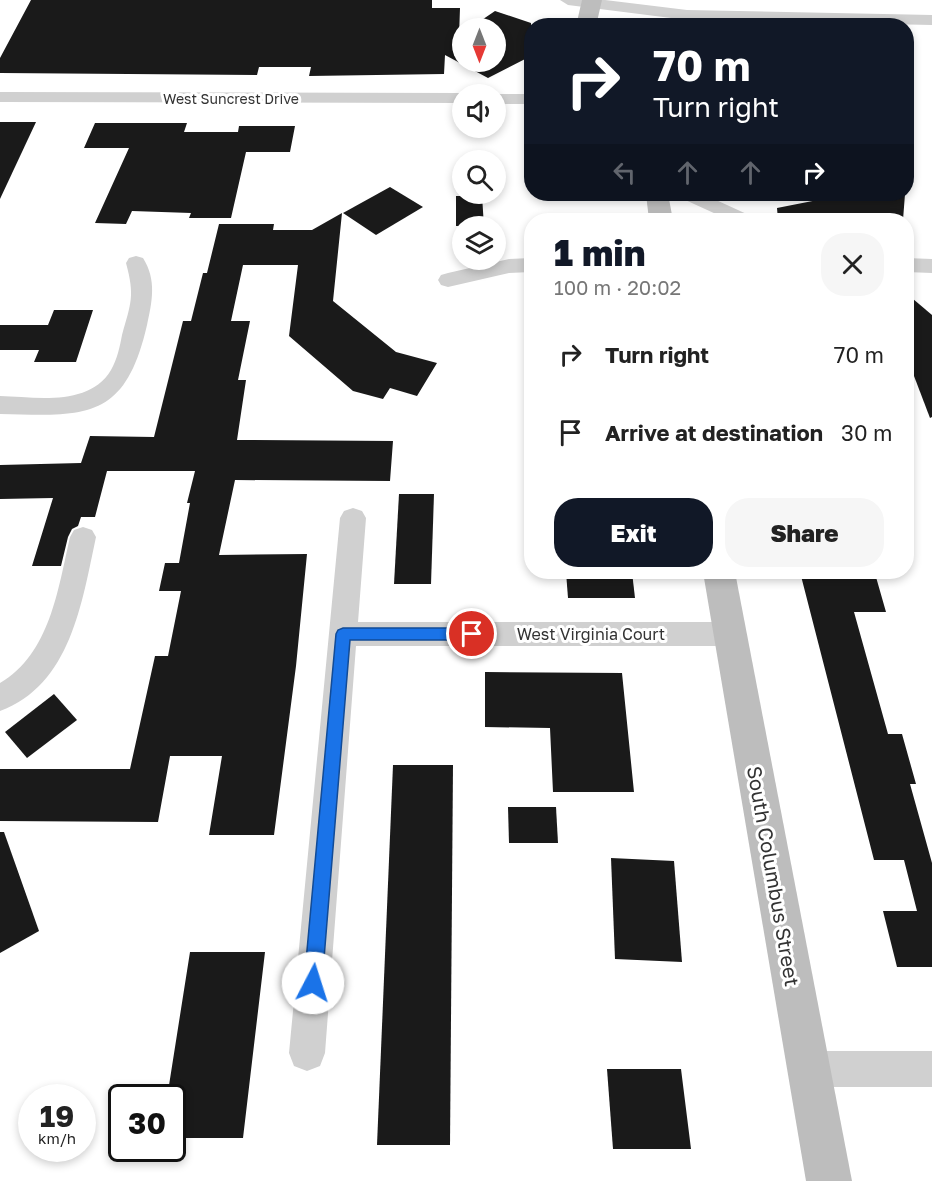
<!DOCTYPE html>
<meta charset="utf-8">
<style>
:root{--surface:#fff;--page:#f6f6f6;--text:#222;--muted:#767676;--accent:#111827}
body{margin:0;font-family:"Golos Text",sans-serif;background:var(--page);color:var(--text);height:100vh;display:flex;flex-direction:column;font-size:22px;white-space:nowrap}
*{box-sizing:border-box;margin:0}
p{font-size:20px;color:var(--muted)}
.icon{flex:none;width:33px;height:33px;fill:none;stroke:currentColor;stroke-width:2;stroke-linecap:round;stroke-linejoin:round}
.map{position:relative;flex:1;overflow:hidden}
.side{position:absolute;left:524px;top:213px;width:390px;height:366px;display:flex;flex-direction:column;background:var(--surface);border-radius:24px;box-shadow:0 3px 9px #0003}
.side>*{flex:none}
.banner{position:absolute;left:524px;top:18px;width:390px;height:183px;border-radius:24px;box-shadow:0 3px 9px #0003;background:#111827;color:#fff;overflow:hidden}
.needle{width:39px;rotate:180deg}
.buttons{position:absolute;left:452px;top:18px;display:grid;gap:12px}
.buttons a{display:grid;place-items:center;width:54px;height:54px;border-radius:50%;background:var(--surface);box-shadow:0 3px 9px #0003;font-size:30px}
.speed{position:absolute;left:18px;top:1084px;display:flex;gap:12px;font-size:30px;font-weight:700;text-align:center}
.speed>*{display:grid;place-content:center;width:78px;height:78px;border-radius:50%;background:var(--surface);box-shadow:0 3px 9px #0003;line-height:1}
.speed small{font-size:15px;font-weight:400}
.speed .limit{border:3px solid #111;border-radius:9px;background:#fff;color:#111}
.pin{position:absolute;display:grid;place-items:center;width:51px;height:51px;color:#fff;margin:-26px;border:3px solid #fff;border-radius:50%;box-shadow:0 2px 6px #0007}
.me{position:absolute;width:66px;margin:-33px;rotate:5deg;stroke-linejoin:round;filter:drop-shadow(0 0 4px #0008)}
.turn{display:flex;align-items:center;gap:21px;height:126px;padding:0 30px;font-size:27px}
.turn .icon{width:78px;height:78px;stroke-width:2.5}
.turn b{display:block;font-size:42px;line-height:51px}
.lanes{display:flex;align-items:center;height:57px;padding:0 30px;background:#0003;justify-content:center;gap:30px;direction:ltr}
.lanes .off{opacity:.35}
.round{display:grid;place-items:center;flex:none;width:63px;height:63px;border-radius:24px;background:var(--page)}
.overview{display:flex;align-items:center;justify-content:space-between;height:102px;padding:0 30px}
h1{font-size:36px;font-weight:800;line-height:45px;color:var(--accent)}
.button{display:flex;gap:12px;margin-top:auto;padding:12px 30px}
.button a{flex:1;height:69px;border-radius:24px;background:var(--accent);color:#fff;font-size:24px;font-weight:800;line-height:69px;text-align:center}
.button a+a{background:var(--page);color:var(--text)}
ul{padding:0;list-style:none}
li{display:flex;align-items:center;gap:18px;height:78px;padding:0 30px}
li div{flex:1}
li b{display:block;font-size:22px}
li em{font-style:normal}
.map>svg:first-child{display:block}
</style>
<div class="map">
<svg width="932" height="1181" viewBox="0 0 932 1181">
<rect width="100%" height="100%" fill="#fff"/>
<g fill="#1a1a1a">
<polygon points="31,0 432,0 432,8 460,8 459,37 462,35 462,62 495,62 495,28 470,28 495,11 531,23 531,56 488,78 445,55 444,74 309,76 311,67 259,67 257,75 0,73 0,58"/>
<polygon points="0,122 36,122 0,199"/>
<polygon points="95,123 187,123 184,132 238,132 239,126 295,126 290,152 246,152 231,218 189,218 191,213 132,211 126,224 95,223 129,148 84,148"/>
<polygon points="390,187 423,207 376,235 343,213"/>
<polygon points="841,194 905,194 903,220 864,220 861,216 839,220 778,220 777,208 843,195"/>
<polygon points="456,196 482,196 484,226 456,226"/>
<polygon points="342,213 333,301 396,352 437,363 417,396 390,388 383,399 353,391 289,336 298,265 243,265 231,321 250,321 238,380 246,380 237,440 393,441 390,481 235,480 219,555 307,554 296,666 274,835 209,835 222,756 170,756 158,822 0,821 0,769 130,769 155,656 168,656 181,591 159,591 165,563 179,563 190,503 187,503 195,471 107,471 95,517 81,517 78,526 72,529 68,537 61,566 32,566 53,498 0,499 0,465 81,463 90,436 154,437 183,321 191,321 203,273 207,273 219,224 274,224 273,230 312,230"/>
<polygon points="906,293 932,315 932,417 930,418 906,355"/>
<polygon points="54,310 93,310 76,362 34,362 39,350 0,350 0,325 48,325"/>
<polygon points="399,494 434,494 431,584 394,584"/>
<polygon points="566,572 632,572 635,598 568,598"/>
<polygon points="800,572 853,572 854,577 876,577 886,612 854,612 888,734 902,734 916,784 910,784 932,863 932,967 897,967 883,911 917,911 904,860 874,860"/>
<polygon points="485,672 622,673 634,792 553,792 550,728 485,727"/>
<polygon points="54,694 77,720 27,758 5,732"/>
<polygon points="393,765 453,765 450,1145 377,1145"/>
<polygon points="508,807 556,807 558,843 509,843"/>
<polygon points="0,832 4,832 39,931 0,953"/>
<polygon points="611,858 674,861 682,962 615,959"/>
<polygon points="190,952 265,952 243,1138 172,1138 172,1098 167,1098"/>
<polygon points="607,1069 681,1069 691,1149 613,1149"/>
</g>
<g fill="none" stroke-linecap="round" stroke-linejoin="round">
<g fill="#d0d0d0" fill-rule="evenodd">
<polygon points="560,0 605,0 687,10 932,15 932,25 687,20 568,5"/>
<polygon points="0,92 462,93 468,94 462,94 462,103 0,102"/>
<polygon points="492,94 531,94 531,104 495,104 495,94"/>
<polygon points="678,194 703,194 751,216 754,220 729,220 681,198"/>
<path d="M136,256L143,258C157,280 152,302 147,325C125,421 86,416 0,414V396C36,397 89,407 111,370C117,360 120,346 122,335C131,303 135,296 126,263L129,258Z"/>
<polygon points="531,258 531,272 509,273 448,287 441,285 438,280 441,275 448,273 509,259"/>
<polygon points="906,258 932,259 932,273 906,272"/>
<polygon points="353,508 362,511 366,518 358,622 730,622 740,625 744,634 740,643 730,646 356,646 325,1053 320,1066 307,1071 294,1066 289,1053 340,518 344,511"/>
<path d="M83,527L92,530L96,537C82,602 71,685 0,711V683C50,654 58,589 70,537L74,530Z"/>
<polygon points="810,1051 932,1051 932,1087 810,1087 797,1082 792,1069 797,1056"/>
</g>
<g fill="#bdbdbd" fill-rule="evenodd">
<polygon points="582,0 602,0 596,26 576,26"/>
<polygon points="646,194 668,194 673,220 649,220"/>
<polygon points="703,572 735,572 852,1181 806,1181"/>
</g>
</g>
<polygon fill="#1a73e8" stroke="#114b97" stroke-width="1.5" points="343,628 472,628 477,630 479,634 477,638 472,640 350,640 322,983 319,990 313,992 307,990 304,983 336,634 338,630"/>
<g text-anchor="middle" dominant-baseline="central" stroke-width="6" stroke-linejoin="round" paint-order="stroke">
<g font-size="14" fill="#333" stroke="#fff">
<text x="231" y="98">West Suncrest Drive</text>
</g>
<g font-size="16" fill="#333" stroke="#fff">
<text x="591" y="634">West Virginia Court</text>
</g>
<g font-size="20" fill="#333" stroke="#fff">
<text transform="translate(774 876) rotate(80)">South Columbus Street</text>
</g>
</g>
</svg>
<div class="buttons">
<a><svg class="needle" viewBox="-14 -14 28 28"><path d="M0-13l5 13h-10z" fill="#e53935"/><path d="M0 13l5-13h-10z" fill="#767676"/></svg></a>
<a><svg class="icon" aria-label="sound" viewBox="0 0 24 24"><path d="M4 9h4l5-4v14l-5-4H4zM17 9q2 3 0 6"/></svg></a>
<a><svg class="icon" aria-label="search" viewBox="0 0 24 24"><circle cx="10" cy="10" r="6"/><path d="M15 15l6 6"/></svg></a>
<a><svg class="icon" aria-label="layers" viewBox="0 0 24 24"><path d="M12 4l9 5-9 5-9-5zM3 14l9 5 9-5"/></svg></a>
</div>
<div class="speed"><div>19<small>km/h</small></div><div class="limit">30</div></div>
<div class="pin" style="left:472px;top:634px;background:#d93025"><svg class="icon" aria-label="arrive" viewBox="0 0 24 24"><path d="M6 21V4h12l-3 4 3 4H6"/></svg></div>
<svg class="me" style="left:313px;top:983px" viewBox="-20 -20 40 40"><circle r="19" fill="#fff"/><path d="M0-13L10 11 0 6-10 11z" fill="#1a73e8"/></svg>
<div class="banner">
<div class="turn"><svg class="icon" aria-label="right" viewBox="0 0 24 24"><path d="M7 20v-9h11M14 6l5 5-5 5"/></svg><div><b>70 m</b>Turn right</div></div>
<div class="lanes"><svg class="icon off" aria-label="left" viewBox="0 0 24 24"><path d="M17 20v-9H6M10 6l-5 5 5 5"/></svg><svg class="icon off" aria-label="ahead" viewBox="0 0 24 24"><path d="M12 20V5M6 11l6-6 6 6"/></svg><svg class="icon off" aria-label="ahead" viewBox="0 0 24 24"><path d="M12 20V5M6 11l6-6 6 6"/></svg><svg class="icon" aria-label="right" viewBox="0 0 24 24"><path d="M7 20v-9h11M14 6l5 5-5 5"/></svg></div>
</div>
<section class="side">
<div class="overview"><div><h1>1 min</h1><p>100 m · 20:02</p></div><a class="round"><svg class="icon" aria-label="close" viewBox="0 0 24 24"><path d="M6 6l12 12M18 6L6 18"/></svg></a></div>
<ul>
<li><svg class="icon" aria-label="right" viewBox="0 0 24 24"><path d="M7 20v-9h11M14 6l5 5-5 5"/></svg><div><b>Turn right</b></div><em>70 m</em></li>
<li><svg class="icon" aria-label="arrive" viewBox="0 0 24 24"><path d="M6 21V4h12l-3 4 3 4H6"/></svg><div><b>Arrive at destination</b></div><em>30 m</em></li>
</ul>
<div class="button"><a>Exit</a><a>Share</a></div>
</section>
</div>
